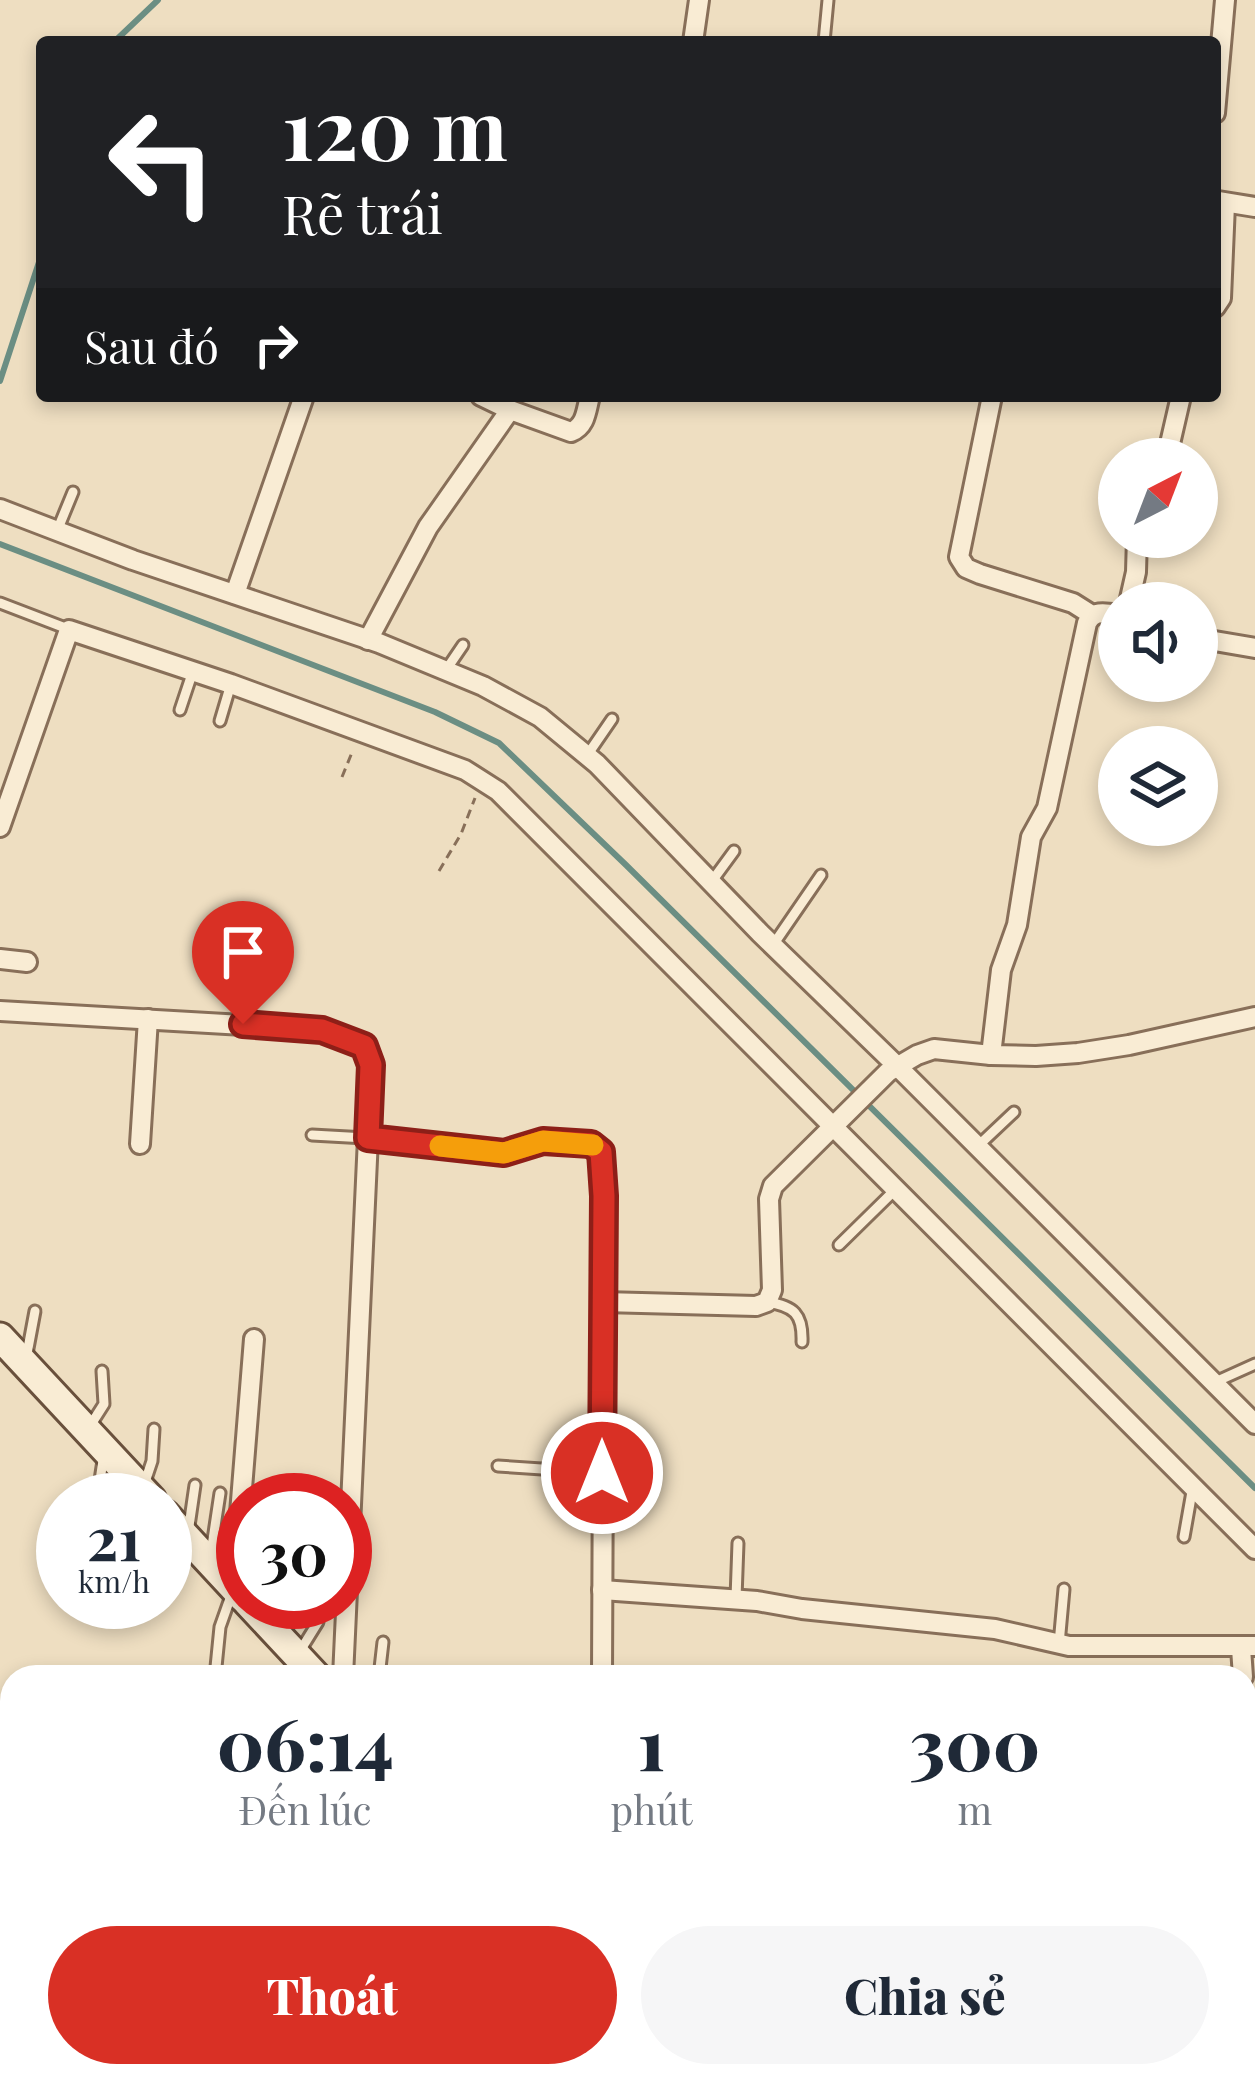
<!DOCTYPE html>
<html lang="vi">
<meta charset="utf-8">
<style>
:root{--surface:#fff;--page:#f6f6f7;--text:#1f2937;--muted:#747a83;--accent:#d93025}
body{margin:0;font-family:"Playfair Display",serif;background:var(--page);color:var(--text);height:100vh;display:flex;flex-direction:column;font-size:45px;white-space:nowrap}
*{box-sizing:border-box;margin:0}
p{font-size:39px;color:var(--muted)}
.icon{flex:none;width:66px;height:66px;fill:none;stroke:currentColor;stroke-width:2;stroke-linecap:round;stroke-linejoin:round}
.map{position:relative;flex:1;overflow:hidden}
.panel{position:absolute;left:0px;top:1665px;width:1257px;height:423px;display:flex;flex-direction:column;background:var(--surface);border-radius:36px 36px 0 0;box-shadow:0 6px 18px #0003}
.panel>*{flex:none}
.hud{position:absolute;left:36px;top:36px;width:1185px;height:366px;border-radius:12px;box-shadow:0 6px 18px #0003;background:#202124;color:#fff;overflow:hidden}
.needle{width:78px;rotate:42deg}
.tools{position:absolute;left:1098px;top:438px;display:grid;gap:24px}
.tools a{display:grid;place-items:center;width:120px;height:120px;border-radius:50%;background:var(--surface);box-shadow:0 6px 18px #0003;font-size:60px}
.speed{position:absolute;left:36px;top:1473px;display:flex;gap:24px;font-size:60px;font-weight:700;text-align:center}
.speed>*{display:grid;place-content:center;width:156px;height:156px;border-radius:50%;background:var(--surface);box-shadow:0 6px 18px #0003;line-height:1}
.speed small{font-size:30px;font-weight:400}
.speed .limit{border:18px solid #d22;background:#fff;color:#111}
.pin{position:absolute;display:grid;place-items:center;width:102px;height:102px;color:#fff;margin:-123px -51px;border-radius:50% 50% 50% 0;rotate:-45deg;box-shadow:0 0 12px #0007}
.pin .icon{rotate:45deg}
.me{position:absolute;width:132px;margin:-66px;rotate:0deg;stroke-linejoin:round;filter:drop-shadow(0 0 9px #0008)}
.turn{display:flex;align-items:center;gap:42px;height:252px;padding:0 48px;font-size:54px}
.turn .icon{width:156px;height:156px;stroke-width:2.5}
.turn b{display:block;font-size:84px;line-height:102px}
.then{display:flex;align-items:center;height:114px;padding:0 48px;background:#0003;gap:24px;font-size:45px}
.eta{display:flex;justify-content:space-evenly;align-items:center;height:204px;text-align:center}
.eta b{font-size:72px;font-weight:800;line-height:84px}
.action{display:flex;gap:24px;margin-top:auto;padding:24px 48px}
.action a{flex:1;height:138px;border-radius:72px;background:var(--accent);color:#fff;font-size:48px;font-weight:800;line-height:138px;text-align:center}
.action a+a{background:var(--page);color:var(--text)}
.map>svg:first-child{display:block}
</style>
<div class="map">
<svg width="1255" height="2086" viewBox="0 0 1255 2086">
<rect width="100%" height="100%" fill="#eedec1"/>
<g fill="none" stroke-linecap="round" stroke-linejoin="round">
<g stroke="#6b8e83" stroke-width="6">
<polyline points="114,42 158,0"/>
<polyline points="0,381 42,253"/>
<polyline points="0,544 435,712 499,743 626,865 1255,1488"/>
</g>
<g stroke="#886f59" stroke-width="15">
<g id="lane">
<polyline points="824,42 828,0"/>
<polyline points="57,531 73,492"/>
<polyline points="0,603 68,629"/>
<polyline points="446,670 463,645"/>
<polyline points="180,710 193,671"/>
<polyline points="220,721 231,684"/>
<polyline points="588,754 612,719"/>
<polyline points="712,881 734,851"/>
<polyline points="773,945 821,875"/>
<polyline points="312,1135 366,1138"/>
<polyline points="979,1145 1014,1112"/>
<polyline points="839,1245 897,1188"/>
<path d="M767,1302C794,1306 803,1314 802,1342"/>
<polyline points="26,1359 35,1311"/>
<polyline points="1213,1383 1255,1364"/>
<polyline points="90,1426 104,1404 102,1371"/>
<polyline points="498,1466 602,1473"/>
<polyline points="145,1482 152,1461 154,1429"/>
<polyline points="97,1500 104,1454"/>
<polyline points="188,1533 195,1485"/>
<polyline points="1184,1537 1193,1486"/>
<polyline points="211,1553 220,1493"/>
<polyline points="736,1598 738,1543"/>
<polyline points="1059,1644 1064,1589"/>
<polyline points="300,1651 318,1622"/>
<polyline points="215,1677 220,1627 232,1593"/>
<polyline points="379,1677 383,1642"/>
<polyline points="585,2076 585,2086"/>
<polyline points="519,2086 520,2076"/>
</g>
</g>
<g stroke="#886f59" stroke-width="24">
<g id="street">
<polyline points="693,42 699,0"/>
<polyline points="1215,113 1225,0"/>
<polyline points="1218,201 1255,207"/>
<polyline points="1215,307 1221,298 1225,204"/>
<path d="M481,396L510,410L571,432C586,426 586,411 590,396"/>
<polyline points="992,396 959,557 966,568 980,574 1073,603 1092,615"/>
<polyline points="1162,459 1169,448 1181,396"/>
<polyline points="0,509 133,560 379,643 483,686 540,717 597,764 760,933 896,1065 1255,1424"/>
<polyline points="235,594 304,396"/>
<polyline points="1129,603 1136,572 1137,537"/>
<polyline points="1197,638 1255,648"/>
<polyline points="368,640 428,527 510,410"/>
<polyline points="0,827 69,630 231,684 465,770 498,791 1255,1549"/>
<polyline points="0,959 27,962"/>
<path d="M0,1011L311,1029C326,1031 357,1037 367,1049C377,1063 369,1120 368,1138L343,1677"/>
<path d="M991,1055L1001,970L1017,925L1031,837L1047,808L1087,623C1095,608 1106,615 1119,614"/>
<polyline points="368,1138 504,1153 543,1141 591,1144 601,1152 604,1195 602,1677"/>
<polyline points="140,1144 148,1019"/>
<polyline points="603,1302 756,1306 767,1302 772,1290 769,1199 773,1186 888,1072 917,1055 934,1049 991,1055 1036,1056 1078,1053 1129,1045 1255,1017"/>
<polyline points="234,1588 254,1339"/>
<polyline points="602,1590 757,1601 802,1609 995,1629 1069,1646 1255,1646"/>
<polyline points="1241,1648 1243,1677"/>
<polyline points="1245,1706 1255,1846"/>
<polyline points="330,2086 331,2076"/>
</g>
</g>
<g stroke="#69503c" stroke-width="33">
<g id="secondary">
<polyline points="0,1337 152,1500"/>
<polyline points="165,1514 243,1598"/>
<polyline points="247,1602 317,1677"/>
<polyline points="681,2076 690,2086"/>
<polyline points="0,2080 189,2076"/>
</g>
</g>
<g stroke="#886f59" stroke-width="3" stroke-dasharray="9 6" stroke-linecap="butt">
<polyline points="342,777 353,750"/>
<polyline points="439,871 461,834 475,798"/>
</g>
<use href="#lane" stroke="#f9ecd4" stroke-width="9"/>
<use href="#street" stroke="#f9ecd4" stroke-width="18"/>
<use href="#secondary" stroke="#f9ecd4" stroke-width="27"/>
</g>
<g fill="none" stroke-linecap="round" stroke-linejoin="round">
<g stroke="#8d1f18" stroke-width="30">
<polyline id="route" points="243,1024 322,1030 364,1046 371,1065 368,1138 504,1153 543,1141 591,1144 601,1152 604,1196 602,1473"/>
</g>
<use href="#route" stroke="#d93025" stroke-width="21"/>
<polyline stroke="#f59e0b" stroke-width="21" points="440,1146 504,1153 543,1141 593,1145"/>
</g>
</svg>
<div class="tools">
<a><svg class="needle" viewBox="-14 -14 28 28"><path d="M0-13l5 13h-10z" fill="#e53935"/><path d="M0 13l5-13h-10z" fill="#747a83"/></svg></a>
<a><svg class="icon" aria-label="sound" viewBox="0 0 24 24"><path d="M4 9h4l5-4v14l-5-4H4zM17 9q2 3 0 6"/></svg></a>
<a><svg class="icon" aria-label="layers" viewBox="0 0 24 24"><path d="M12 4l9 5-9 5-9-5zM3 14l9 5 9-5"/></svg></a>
</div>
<div class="speed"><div>21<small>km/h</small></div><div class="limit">30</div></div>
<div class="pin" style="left:243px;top:1024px;background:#d93025"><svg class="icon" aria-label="arrive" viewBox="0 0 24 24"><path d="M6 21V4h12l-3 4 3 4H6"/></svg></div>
<svg class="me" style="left:602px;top:1473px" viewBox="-20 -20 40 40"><circle r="17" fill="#d93025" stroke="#fff" stroke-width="3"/><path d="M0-11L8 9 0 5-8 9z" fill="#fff"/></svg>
<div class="hud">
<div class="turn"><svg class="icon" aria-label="left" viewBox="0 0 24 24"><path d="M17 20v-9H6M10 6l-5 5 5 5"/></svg><div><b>120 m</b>Rẽ trái</div></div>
<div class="then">Sau đó<svg class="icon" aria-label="right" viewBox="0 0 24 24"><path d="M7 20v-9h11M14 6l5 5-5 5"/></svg></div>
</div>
<section class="panel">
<div class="eta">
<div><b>06:14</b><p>Đến lúc</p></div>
<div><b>1</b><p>phút</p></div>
<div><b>300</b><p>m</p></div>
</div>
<div class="action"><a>Thoát</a><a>Chia sẻ</a></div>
</section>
</div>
